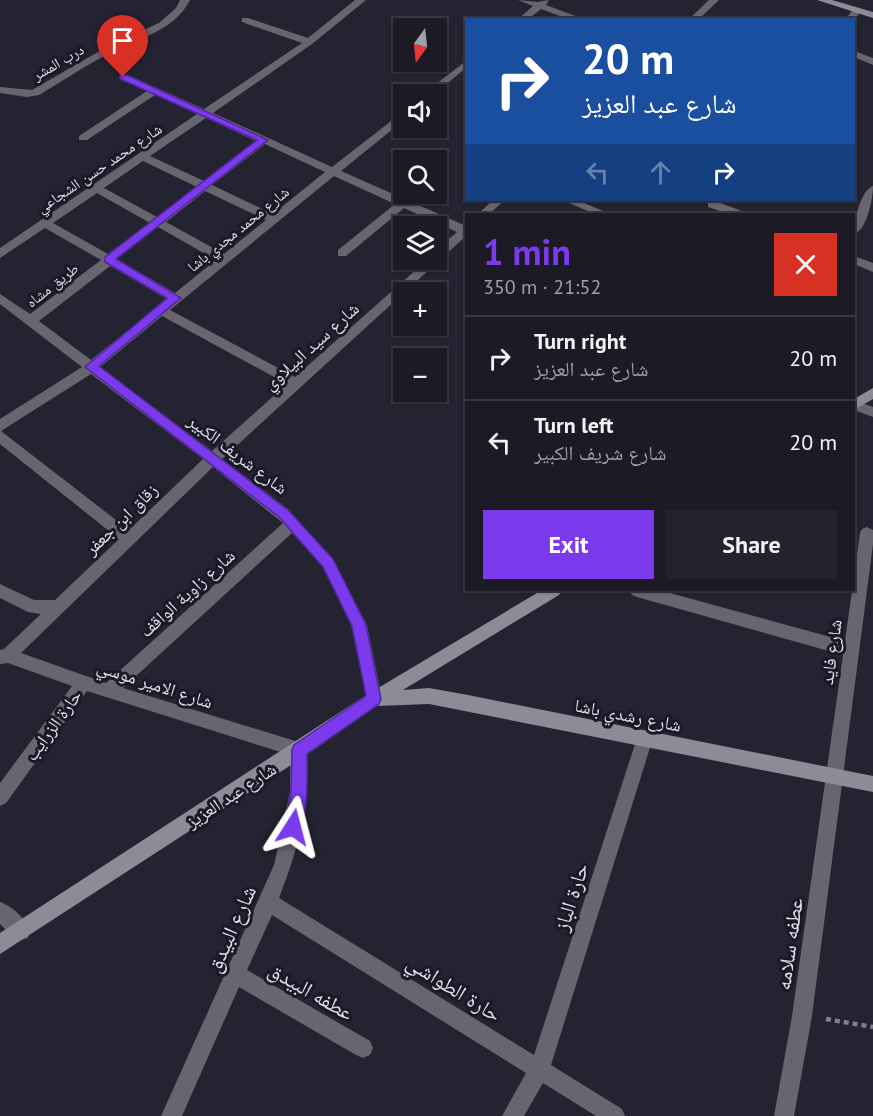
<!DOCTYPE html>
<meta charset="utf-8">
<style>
:root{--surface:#1b1a25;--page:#24232d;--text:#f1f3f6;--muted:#a0a1a7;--line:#393842;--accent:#7c3aed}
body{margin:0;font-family:"PT Sans","Noto Naskh Arabic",sans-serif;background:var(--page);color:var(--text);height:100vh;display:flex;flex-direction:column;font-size:22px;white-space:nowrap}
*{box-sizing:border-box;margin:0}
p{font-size:20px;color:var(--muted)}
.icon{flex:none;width:33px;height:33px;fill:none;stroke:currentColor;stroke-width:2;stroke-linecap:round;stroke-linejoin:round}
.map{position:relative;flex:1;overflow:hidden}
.panel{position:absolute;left:465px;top:213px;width:390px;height:378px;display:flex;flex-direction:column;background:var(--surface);border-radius:0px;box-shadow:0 2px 4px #0004,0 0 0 2px var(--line)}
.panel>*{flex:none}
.top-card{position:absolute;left:465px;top:18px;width:390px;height:183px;border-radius:0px;box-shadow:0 2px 4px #0004,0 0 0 2px var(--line);background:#1a4fa0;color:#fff;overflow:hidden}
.needle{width:39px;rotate:195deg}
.fabs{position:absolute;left:393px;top:18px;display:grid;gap:12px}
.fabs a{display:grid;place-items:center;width:54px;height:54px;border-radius:0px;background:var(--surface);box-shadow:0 2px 4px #0004,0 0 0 2px var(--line);font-size:30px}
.pin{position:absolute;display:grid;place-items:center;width:51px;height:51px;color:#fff;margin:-62px -26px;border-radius:50% 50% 50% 0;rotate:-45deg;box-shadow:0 0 6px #0007}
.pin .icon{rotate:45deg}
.me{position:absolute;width:66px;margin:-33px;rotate:9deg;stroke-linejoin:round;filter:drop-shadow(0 0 4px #0008)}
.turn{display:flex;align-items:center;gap:21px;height:126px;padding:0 18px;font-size:27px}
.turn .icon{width:78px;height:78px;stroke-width:2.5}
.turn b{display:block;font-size:42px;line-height:51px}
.lanes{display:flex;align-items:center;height:57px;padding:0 18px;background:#0003;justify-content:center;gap:30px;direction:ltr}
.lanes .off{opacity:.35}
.round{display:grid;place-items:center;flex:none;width:63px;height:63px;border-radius:0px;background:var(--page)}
.headline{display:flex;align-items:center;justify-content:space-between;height:102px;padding:0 18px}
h1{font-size:36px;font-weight:600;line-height:45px;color:var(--accent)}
.cta{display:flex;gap:12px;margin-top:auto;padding:12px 18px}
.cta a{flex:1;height:69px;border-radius:0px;background:var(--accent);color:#fff;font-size:24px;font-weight:600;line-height:69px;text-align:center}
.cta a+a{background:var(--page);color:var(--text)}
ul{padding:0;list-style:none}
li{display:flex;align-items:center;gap:18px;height:84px;padding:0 18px;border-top:2px solid var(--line)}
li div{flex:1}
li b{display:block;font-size:22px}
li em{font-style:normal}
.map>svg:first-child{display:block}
</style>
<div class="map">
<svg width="873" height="1116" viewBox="0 0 873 1116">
<rect width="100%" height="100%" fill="#242331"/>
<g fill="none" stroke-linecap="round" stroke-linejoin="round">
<polyline stroke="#81808c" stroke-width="4.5" stroke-dasharray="5 4" stroke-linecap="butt" points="826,1019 873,1027"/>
<g fill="#67666e" fill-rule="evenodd">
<path d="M180,0H190C173,33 136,38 106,55C83,67 61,82 39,95L27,97L0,93V87L32,90L105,48L159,23L176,8Z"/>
<path d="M355,0H366L312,44L213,113L332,167L404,111V120L341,171L466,226V236L222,459L288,509L333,559L367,625L382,699L380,704L374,707L368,704L351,625L323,567L292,533L123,688L305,744L308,750C308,807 300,845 279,898L534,1055L637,738L639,732L645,730L651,732L653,738L551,1065L622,1109L625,1116H596L543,1083L524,1116H502L526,1073L272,915L247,970L370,1041L373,1048L370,1055L363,1058L356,1055L239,987L182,1116H161L274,865L290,792V755L87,691L6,803L0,806V783L72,686L8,663L0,664V650L4,649L41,614L28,612L0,598V584L34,600H55L119,539L0,444V419L82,367L0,304V294L30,314L101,260L45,228L0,258V248L197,114L155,95L87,140H79V136L147,91L120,79V75H128L204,109L302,43L242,22V18H248L308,38ZM206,118L256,141L204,181L150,156ZM265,144L325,172L273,214L212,185ZM143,161L197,187L157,217L104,188ZM334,176L395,204L338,250V256H346L404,208L457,232L436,250V260H427L295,377L170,310ZM205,191L266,220L224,254L166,222ZM97,193L150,223L108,254L53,223ZM158,227L216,260L175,293L117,259ZM110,266L167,299L91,360L39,321ZM162,316L287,384L212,451L100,367ZM91,374L203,459L129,530L1,431ZM213,467L283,523L106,683L21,653Z"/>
<polygon points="518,0 538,2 549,0 546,5 586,20 571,20 541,9 527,20 517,20 533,6"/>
<polygon points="709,0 719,0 698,20 688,20"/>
<polygon points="854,8 862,10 854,20 845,20"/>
<polygon points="854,51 873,58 873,65 854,57"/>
<polygon points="466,61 466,68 434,94 423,94"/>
<path d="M873,186C873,198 867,230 854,234C854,221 860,191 873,186Z"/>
<polygon points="493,200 505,200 489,214 478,214"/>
<polygon points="562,200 577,200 610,214 595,214"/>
<polygon points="712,200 742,211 744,214 729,214 708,207 708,201"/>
<polygon points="854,256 873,263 873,272 854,264"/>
<polygon points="854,400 873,407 873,417 854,410"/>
<polygon points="867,527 873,530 873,544 812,1016 794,1116 774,1116 792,1016 843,655 637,597 632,595 629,590 659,590 845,641 860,533 862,529"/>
<path d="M0,902C12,906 26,919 30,931L28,938L21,940L14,938L0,924Z"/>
</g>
<g fill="#8c8c98" fill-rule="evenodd">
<polygon points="817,0 832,0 873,12 873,18"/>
<polygon points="873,388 873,399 854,410 854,399"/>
<polygon points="542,590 562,590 559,595 403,690 429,688 468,695 873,776 873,792 429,704 377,706 305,756 0,954 0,933 368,694"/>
</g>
</g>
<path fill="#7c3aed" stroke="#51269a" stroke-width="1.5" d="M120,75H127L268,140L116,259L181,298L99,366L288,510L333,559L366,625L381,699L379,704L307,754C307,779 309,809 299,833L293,835L287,833L285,827L291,792L292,750L294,745L366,696L352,626L323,567L279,517L85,367L167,298L105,262V257L257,140L120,79Z"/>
<g text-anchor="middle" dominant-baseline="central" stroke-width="6" stroke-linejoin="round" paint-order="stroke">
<g font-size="15" fill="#e1e0ea" stroke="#1a1927">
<text transform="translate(58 62) rotate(-30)">درب المشر</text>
<text transform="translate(99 168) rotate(-34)">شارع محمد حسن الشجاعي</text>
<text transform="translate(238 229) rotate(-39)">شارع محمد مجدي باشا</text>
<text transform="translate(52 285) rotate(-38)">طريق مشاه</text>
</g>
<g font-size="18" fill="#e1e0ea" stroke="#1a1927">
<text transform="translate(311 346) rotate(-42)">شارع سيد البيلاوي</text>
<text transform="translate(238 454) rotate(37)">شارع شريف الكبير</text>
<text transform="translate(121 519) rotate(-44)">زقاق ابن جعفر</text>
<text transform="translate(187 593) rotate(-42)">شارع زاوية الواقف</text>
<text transform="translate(831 652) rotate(-82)">شارع فايد</text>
<text transform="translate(155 684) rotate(18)">شارع الامير موسي</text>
<text transform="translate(628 715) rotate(11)">شارع رشدي باشا</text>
<text transform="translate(53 725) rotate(-54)">حارة الزرايب</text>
<text transform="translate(231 795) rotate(-33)">شارع عبد العزيز</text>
</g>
<g font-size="21" fill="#e1e0ea" stroke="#1a1927">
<text transform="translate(571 897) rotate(-72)">حارة الباز</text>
<text transform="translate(231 929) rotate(-66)">شارع البيدق</text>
<text transform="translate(789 944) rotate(-82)">عطفه سلامه</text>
<text transform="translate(454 988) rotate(32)">حارة الطواشي</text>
<text transform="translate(311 991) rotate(30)">عطفه البيدق</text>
</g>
</g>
</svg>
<div class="fabs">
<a><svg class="needle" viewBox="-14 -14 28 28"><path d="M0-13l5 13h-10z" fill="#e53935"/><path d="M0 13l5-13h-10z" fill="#a0a1a7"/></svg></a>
<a><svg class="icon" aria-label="sound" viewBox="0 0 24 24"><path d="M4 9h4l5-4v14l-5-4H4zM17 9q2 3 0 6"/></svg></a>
<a><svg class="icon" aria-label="search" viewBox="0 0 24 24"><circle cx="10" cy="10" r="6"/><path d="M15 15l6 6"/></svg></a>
<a><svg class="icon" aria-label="layers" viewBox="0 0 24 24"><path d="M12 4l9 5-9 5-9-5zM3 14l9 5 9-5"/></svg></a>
<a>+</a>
<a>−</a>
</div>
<div class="pin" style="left:123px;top:77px;background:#d93025"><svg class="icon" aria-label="arrive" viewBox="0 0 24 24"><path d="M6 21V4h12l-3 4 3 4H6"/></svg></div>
<svg class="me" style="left:293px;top:827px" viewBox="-20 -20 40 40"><path d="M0-17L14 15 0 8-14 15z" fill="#7c3aed" stroke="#fff" stroke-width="4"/></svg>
<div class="top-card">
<div class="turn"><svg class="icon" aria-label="right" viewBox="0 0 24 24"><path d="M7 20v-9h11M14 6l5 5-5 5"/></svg><div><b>20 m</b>شارع عبد العزيز</div></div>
<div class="lanes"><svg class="icon off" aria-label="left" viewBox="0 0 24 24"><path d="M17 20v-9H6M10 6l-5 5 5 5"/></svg><svg class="icon off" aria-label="ahead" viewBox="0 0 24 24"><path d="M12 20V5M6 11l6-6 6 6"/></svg><svg class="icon" aria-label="right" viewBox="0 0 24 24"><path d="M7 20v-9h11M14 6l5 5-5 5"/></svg></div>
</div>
<section class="panel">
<div class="headline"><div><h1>1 min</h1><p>350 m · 21:52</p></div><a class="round" style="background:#d93025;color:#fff"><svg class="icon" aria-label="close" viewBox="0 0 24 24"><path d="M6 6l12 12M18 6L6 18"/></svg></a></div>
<ul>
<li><svg class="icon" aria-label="right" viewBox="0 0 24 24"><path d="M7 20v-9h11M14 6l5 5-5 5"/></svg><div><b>Turn right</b><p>شارع عبد العزيز</p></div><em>20 m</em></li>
<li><svg class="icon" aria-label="left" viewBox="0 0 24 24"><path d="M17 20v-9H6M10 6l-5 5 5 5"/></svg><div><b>Turn left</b><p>شارع شريف الكبير</p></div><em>20 m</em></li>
</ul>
<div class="cta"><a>Exit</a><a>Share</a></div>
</section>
</div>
